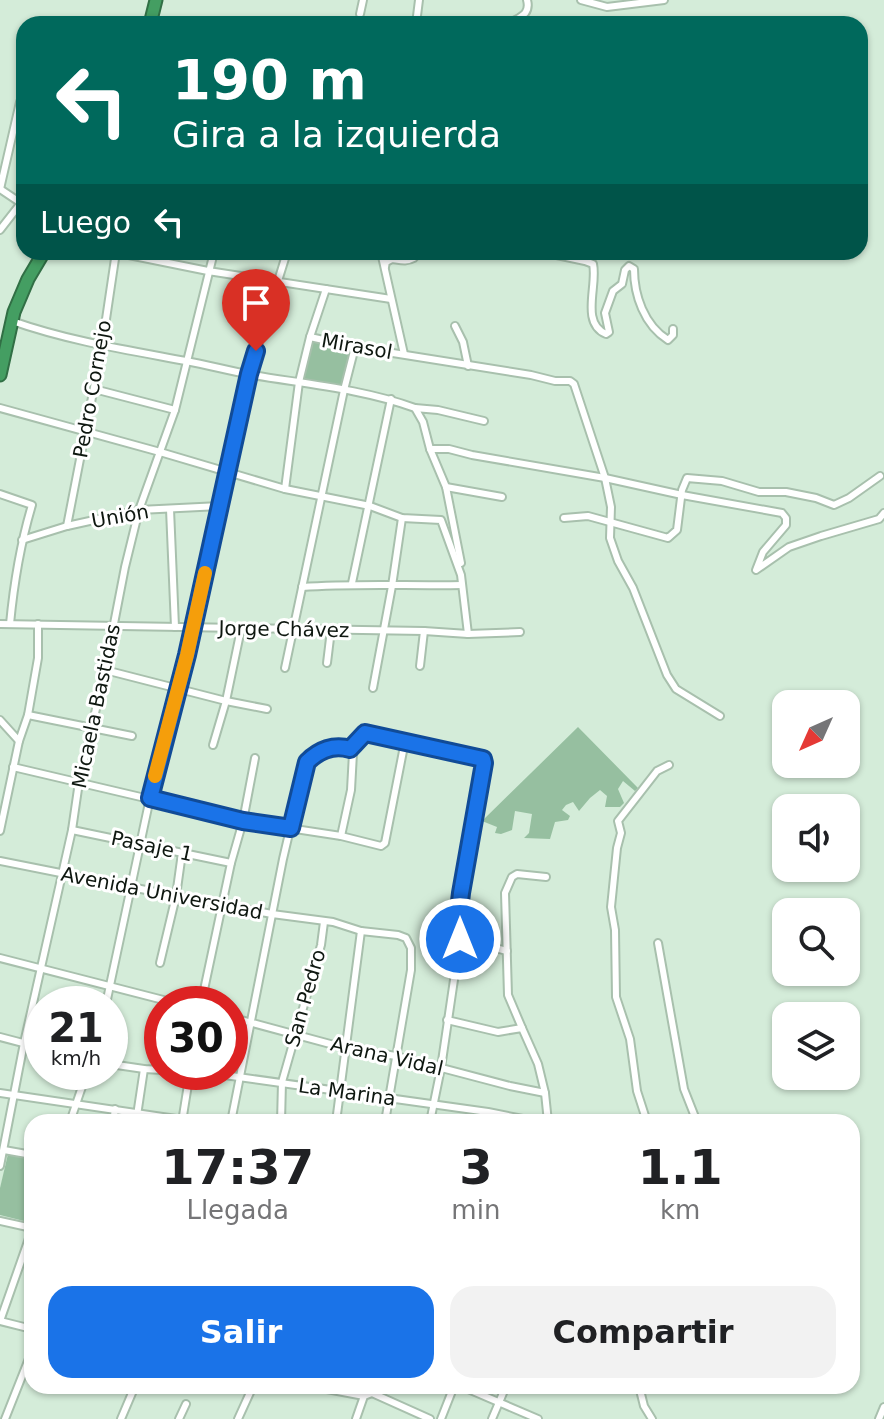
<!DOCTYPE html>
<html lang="es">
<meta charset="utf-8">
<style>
:root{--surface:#fff;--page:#f2f2f2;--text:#202124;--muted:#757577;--accent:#1a73e8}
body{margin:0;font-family:"DejaVu Sans",sans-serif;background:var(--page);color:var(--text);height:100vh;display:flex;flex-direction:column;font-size:30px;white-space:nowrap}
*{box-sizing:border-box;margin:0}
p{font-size:26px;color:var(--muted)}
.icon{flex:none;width:44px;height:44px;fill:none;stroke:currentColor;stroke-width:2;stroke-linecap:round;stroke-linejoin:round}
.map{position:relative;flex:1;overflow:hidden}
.panel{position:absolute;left:24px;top:1114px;width:836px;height:280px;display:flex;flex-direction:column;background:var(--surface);border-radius:24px;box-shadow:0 2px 6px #0004}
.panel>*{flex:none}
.banner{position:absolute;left:16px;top:16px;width:852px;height:244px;border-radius:24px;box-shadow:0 2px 6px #0004;background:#00695c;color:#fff;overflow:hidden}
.needle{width:52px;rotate:225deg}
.fabs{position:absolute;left:772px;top:690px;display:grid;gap:16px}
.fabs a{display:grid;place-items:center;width:88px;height:88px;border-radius:16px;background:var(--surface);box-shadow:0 2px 6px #0004;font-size:40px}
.speed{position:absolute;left:24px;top:986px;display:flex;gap:16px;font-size:40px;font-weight:700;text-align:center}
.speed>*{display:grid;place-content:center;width:104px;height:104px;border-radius:50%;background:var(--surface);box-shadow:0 2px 6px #0004;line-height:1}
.speed small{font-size:20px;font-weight:400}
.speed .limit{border:12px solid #d22;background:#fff;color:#111}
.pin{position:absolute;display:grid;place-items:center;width:68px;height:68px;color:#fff;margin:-82px -34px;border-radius:50% 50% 50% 0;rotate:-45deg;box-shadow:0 0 8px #0007}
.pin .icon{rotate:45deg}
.me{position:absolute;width:88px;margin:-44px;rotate:0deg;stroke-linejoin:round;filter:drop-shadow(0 0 6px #0008)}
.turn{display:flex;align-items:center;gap:28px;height:168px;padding:0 24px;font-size:36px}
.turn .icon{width:104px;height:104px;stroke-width:2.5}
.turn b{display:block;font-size:56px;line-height:68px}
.then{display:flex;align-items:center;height:76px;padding:0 24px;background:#0003;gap:16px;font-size:30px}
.eta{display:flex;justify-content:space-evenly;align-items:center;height:136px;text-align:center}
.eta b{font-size:48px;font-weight:600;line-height:56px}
.action{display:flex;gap:16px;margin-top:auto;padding:16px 24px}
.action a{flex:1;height:92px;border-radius:24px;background:var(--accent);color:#fff;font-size:32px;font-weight:600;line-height:92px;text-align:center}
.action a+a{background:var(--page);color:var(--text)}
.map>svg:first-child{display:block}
</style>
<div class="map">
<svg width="884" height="1419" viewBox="0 0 884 1419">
<rect width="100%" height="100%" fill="#d4ecd9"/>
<g fill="#96bfa0">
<polygon points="310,337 355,347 344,390 299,382"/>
<polygon points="578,727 638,788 635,791 623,781 618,789 624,803 620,807 605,807 607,796 600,790 590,798 579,811 573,802 566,805 562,810 570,816 568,820 555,822 550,839 524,838 529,833 532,814 515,811 512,830 501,834 495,833 497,827 482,821"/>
<polygon points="8,1154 32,1160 32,1223 0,1215 0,1188"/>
</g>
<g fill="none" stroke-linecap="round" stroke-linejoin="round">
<g stroke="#a8c0ad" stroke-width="10">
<g id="street">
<polyline points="581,0 607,7 664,0"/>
<polyline points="360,14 363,0"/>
<polyline points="416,24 419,0"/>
<path d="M509,24C519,17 531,15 527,0"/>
<polyline points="0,189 20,102"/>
<polyline points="0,189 21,203"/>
<polyline points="0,230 21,203"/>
<polyline points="114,252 208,271 391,299"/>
<polyline points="381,252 404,354"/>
<path d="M552,252V254L585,261L593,264C598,285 580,323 606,334L609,332L605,313L613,291L622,284L625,270L629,266L634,269C634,295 644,325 668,340L673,335V329"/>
<path d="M385,267L386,262L392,259C400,260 407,262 414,258L412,252"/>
<path d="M12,321C69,341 127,350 186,361C208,365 230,371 252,375C306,384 363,389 415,408"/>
<polyline points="455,326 463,342 468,366"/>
<polyline points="310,337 355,347 531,375 555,381 570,381 574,384 605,478 611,507 610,538 618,561 633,588 667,675 676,689 720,716"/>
<polyline points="94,389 175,410"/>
<polyline points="0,408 160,452 285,489 370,506 402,518 441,520 461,575 468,634"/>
<polyline points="430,449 449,449 472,455 605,478 682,495 782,513 786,518 786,525 763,552 756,570 789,547 821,536 879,519 884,513"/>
<polyline points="446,487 502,497"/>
<polyline points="285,489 299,382 310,337 326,289"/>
<path d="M0,494L32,505C20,545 14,582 10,624"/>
<polyline points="170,509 175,627"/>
<polyline points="564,518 588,516 668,538 677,530 682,490 687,478 722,481 759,492 786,492 816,498 834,505 849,498 880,476"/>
<polyline points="67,526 102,346 116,252"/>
<polyline points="22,540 67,526 139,510 220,506"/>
<polyline points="461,563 446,487 430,449 423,422 415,408 438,410 484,421"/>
<polyline points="352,583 391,399"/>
<path d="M302,587C356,583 409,586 462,585"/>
<polyline points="0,624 424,631 468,634 520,632"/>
<polyline points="327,663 331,630"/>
<polyline points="420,666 424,631"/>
<polyline points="285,668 344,390 355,347"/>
<polyline points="105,670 226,701 267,709"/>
<polyline points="373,688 392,586 402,518"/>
<polyline points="28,715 132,736"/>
<polyline points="0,720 19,741"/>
<polyline points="213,745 226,701 241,629"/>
<polyline points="350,749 365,733 405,741"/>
<polyline points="13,767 243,821 341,836 381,846 385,843 405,741 483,759 484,763 461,893 458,919 460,939 441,1068 430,1122"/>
<polyline points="72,830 231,863"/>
<polyline points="0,831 19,741 28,715 38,658 38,624"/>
<polyline points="0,861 176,896 272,914 333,922 361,931 398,935 406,938 411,948 411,970 385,1122"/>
<polyline points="460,939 507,951"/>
<polyline points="658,943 684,1089 697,1122"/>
<polyline points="0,958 179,1004"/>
<polyline points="160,963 176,896 182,853"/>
<polyline points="106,1004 150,798 187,655 249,374 287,252"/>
<polyline points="201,1004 231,863 243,821 255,758"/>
<polyline points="230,1017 345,1048 396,1056 510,1086 545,1093"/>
<polyline points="447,1020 498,1032 522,1028 538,1064 545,1093 548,1122"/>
<polyline points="522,1028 508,995 505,893 512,877 517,874 546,877"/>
<polyline points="0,1037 42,1048"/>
<polyline points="110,1064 144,1069 162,1070"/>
<polyline points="203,1072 488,1112 538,1122"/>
<polyline points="0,1093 183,1120 210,1122"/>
<polyline points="70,1122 87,1072"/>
<polyline points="113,1122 115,1109"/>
<polyline points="136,1122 144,1069"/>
<polyline points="182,1122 190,1072"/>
<path d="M231,1122L283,859L304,769C311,750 328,748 346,747L353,753L351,790L341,836"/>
<polyline points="281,1122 282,1082 321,945 324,922"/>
<polyline points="336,1122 361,931"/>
<polyline points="647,1122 637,1091 630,1039 616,997 615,930 611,907 617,848 621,833 618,821 657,771 669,765"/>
<polyline points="4,1150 32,1155"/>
<polyline points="0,1166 24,1043 72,830 79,782 105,670 125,567 139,510 175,410 214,252"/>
<polyline points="0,1221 32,1228"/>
<polyline points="0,1321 32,1230"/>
<polyline points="0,1321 32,1329"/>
<polyline points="311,1386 364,1396"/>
<polyline points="461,1386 538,1419"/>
<polyline points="639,1386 644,1406 652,1419"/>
<polyline points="372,1393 430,1419"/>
<polyline points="5,1419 32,1351"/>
<polyline points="121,1419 135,1386"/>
<polyline points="179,1419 186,1404"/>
<polyline points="238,1419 253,1386"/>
<polyline points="356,1419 364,1396 372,1393 374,1386"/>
<polyline points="441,1419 454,1386"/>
<polyline points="492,1419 506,1386"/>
<polyline points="879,1419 884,1407"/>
</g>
</g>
<g stroke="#316f45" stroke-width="15">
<g id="highway">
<polyline points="150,24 156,0"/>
<polyline points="0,375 14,312 28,279 44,252"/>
</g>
</g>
<use href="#street" stroke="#fff" stroke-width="6"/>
<use href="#highway" stroke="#449e62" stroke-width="11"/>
</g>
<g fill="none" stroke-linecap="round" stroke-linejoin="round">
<g stroke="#114b97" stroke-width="20">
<path id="route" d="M256,351L249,374L187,655L150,798L243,821L291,828L307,762C319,750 334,744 350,749L365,733L483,759L484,763L461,893L458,919L460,939"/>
</g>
<use href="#route" stroke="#1a73e8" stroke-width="14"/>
<polyline stroke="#f59e0b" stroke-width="14" points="155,776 187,655 205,573"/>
</g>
<g text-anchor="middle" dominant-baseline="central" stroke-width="6" stroke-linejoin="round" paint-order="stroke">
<g font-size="20" fill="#0e1710" stroke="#fff">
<text transform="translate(357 346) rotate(10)">Mirasol</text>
<text transform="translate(92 389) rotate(-80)">Pedro Cornejo</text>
<text transform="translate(120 516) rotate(-10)">Unión</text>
<text transform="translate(284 629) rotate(1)">Jorge Chávez</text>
<text transform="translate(96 706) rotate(-78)">Micaela Bastidas</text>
<text transform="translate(152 846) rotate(12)">Pasaje 1</text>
<text transform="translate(162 893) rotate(11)">Avenida Universidad</text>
<text transform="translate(305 998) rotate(-74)">San Pedro</text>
<text transform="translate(387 1056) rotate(13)">Arana Vidal</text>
<text transform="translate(347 1092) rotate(8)">La Marina</text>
</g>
</g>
</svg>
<div class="fabs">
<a><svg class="needle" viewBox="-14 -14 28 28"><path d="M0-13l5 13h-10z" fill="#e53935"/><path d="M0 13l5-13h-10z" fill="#757577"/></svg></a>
<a><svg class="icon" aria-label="sound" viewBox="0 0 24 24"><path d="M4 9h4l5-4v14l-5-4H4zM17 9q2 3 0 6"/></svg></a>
<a><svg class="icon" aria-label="search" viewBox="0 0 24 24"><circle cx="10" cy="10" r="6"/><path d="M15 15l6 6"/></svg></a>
<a><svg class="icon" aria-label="layers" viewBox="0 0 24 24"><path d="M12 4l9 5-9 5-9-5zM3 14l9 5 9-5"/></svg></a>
</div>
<div class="speed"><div>21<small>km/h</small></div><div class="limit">30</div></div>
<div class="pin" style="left:256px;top:351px;background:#d93025"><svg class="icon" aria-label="arrive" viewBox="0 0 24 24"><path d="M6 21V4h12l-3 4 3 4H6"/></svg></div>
<svg class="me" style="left:460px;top:939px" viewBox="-20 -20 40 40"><circle r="17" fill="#1a73e8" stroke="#fff" stroke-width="3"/><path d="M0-11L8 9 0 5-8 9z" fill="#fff"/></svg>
<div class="banner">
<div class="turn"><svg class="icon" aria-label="left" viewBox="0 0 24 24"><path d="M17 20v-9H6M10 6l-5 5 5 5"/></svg><div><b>190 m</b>Gira a la izquierda</div></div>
<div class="then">Luego<svg class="icon" aria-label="left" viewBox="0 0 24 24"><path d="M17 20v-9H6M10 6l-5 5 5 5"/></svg></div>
</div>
<section class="panel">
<div class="eta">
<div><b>17:37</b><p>Llegada</p></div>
<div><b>3</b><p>min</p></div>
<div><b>1.1</b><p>km</p></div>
</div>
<div class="action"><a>Salir</a><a>Compartir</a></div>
</section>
</div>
